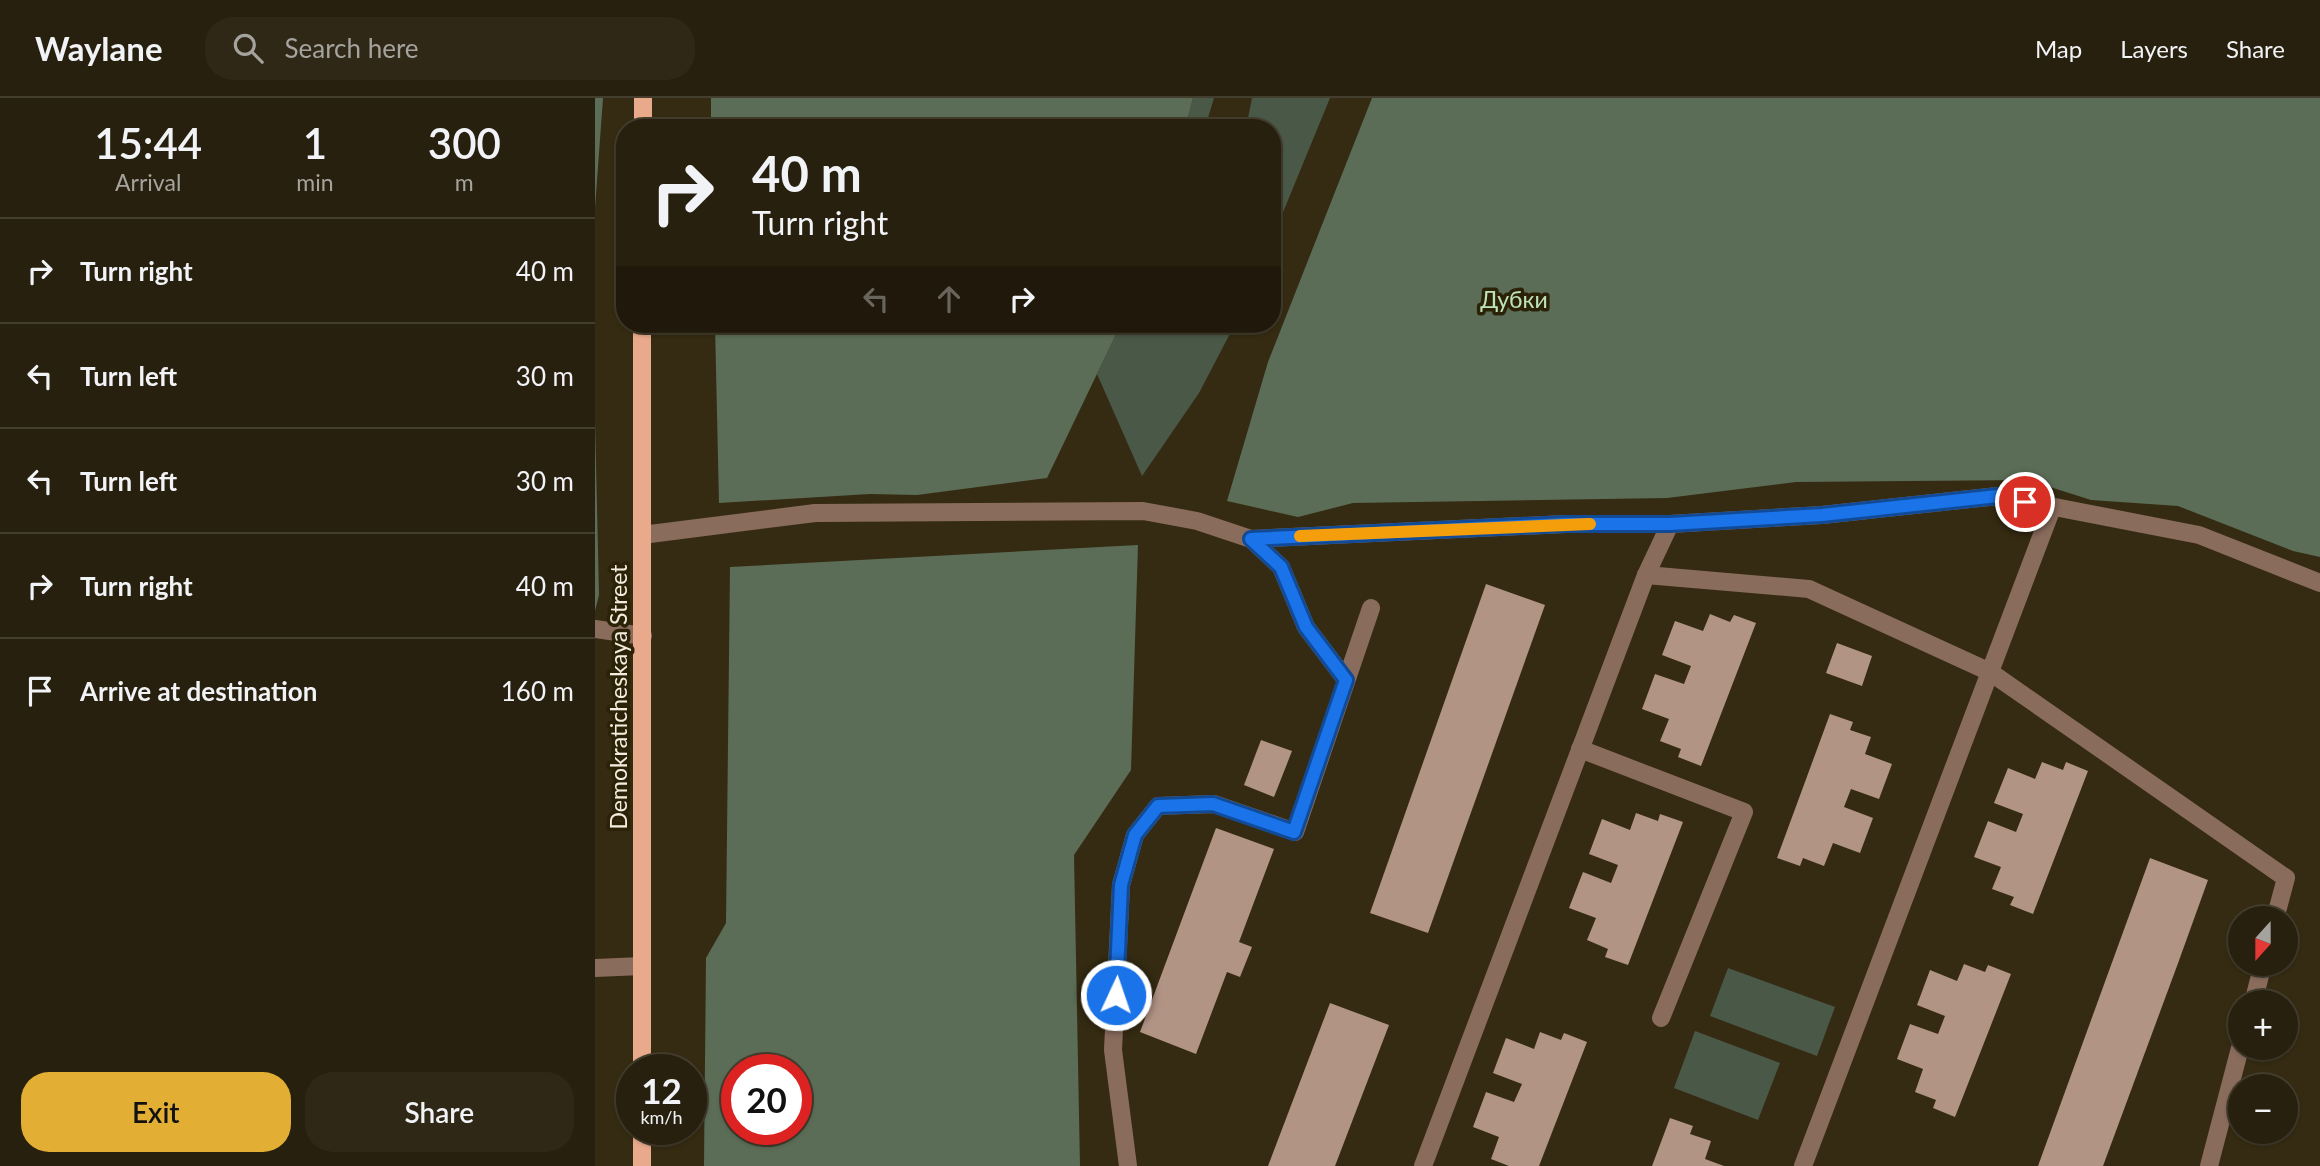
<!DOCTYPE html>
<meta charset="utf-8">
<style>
:root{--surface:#28200e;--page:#302817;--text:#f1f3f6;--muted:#a5a39e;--line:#443e2e;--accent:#e3ae34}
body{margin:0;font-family:Lato,sans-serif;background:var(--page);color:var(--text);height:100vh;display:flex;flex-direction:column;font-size:26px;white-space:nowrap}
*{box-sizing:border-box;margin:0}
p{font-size:23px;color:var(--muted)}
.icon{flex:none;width:38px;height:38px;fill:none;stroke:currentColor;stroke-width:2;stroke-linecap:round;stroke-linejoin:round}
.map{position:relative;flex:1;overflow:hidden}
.side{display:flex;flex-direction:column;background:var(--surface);width:595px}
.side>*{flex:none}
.banner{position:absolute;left:21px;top:21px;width:665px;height:214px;border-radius:28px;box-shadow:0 2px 5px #0004,0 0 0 2px var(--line);background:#28200e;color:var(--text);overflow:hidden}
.needle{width:46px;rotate:201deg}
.controls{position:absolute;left:1633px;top:808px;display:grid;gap:14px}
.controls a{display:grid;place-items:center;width:70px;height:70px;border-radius:50%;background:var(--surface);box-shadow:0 2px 5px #0004,0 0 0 2px var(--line);font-size:35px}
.speed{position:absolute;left:21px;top:956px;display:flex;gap:14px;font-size:35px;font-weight:700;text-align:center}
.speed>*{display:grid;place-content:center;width:91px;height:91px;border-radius:50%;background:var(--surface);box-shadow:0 2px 5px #0004,0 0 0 2px var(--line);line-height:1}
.speed small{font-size:18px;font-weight:400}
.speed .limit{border:10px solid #d22;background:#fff;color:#111}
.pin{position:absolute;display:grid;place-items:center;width:60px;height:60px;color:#fff;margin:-30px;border:4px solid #fff;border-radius:50%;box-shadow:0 2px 7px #0007}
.me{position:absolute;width:77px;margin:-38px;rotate:3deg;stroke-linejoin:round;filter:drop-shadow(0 0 5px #0008)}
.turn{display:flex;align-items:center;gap:24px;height:147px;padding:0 21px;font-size:32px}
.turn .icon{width:91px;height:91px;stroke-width:2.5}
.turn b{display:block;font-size:49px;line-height:60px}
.lanes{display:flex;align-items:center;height:66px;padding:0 21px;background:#0003;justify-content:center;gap:35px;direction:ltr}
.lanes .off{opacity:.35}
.eta{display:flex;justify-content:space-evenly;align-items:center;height:119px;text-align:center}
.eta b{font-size:42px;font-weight:600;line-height:49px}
.button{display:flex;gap:14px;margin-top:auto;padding:14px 21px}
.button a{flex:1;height:80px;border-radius:28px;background:var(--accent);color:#111;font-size:28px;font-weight:600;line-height:80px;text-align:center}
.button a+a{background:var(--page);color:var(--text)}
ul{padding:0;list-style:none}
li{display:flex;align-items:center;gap:21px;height:105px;padding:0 21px;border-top:2px solid var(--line)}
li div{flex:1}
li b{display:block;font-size:26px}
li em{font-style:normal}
header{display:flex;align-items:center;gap:42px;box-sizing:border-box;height:98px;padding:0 35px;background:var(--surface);border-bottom:2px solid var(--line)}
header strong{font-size:33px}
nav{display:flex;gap:38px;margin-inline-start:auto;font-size:24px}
.search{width:490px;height:63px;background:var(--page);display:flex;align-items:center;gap:18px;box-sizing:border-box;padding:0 24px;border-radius:28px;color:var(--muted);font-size:26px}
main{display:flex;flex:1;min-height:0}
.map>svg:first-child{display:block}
</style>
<header>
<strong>Waylane</strong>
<div class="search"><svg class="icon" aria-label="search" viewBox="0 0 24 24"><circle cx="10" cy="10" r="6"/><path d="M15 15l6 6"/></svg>Search here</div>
<nav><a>Map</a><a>Layers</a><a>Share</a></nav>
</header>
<main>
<section class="side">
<div class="eta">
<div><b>15:44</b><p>Arrival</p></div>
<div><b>1</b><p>min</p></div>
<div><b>300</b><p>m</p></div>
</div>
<ul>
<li><svg class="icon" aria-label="right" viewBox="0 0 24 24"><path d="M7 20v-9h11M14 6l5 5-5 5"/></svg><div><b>Turn right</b></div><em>40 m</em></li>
<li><svg class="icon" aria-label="left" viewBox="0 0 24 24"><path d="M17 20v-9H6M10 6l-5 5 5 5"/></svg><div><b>Turn left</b></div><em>30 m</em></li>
<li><svg class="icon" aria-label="left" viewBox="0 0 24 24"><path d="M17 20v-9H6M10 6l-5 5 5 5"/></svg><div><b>Turn left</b></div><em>30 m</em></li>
<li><svg class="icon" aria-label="right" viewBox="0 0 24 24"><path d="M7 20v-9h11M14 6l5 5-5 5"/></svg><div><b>Turn right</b></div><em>40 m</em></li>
<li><svg class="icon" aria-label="arrive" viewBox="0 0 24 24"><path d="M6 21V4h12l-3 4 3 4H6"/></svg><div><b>Arrive at destination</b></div><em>160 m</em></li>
</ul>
<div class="button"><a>Exit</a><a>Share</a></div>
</section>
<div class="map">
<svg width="1725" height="1068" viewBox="0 0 1725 1068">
<rect width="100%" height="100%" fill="#352b12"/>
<g fill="#4a5847">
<polygon points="598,0 619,0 610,30 590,30"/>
<polygon points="657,0 735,0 677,141 677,30 651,30"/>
<polygon points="526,226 640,226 604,295 547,378 502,276"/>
<polygon points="1133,870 1240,909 1222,958 1115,918"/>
<polygon points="1100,933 1185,965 1163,1022 1079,990"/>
</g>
<g fill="#5b6d57" fill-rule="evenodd">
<polygon points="0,0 8,0 0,110"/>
<polygon points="116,0 598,0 590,30 116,30"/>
<polygon points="777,0 1725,0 1725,459 1698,453 1583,408 1496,402 1433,382 1201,384 1072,400 758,405 703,419 632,403 673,264"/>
<polygon points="120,226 526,226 452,380 322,397 275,396 124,405"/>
<polygon points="0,322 4,497 0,513"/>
<path d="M543,447L536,672L479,757L485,1068H109L111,860L131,825L135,469ZM142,971H201V1031H142Z"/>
</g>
<g fill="#b29485">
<polygon points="891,486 950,507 833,835 775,815"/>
<polygon points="1115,516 1135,524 1139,517 1161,525 1106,668 1083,659 1086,651 1065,643 1074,621 1047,611 1060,576 1089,586 1096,568 1067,557 1080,523 1108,533"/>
<polygon points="1242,545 1277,558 1267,588 1231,575"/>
<polygon points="1235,616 1258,624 1255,632 1276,639 1270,656 1297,666 1284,701 1256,691 1249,709 1278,720 1265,755 1238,745 1229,768 1208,760 1205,768 1182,760"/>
<polygon points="666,642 697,653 679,699 649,687"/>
<polygon points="1447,664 1468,672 1471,664 1493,673 1438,816 1415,807 1419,799 1397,791 1406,769 1379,759 1393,723 1421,734 1428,716 1399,705 1413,670 1440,681"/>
<polygon points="1041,715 1063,723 1065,716 1088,724 1033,867 1010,859 1013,851 992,842 1001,820 974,810 988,774 1016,785 1023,767 994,756 1007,721 1035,732"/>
<polygon points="621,730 679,751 644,844 657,849 645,879 632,874 601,956 545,934"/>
<polygon points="1555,760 1613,782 1582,868 1508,1068 1443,1068"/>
<polygon points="1369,866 1390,874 1393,867 1416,876 1360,1019 1338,1010 1341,1002 1320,994 1328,971 1302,961 1315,926 1343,936 1350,918 1322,907 1335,872 1362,883"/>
<polygon points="735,905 794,927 740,1068 673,1068"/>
<polygon points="945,934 966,942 969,935 992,944 944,1068 914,1068 896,1061 904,1039 878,1029 891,994 919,1004 927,986 898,975 911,940 939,951"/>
<polygon points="1075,1020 1098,1028 1095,1036 1116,1043 1110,1061 1129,1068 1057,1068"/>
</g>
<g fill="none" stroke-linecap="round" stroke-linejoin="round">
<g stroke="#8a6c5d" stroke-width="18">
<polyline points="47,437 220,415 548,413 602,423 656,441 970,426 1075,426 1227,417 1403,398 1604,437 1725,485"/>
<polyline points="656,441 686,469 711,529 751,582"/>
<polyline points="1051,477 1214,491 1395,574 1691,780 1680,821"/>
<polyline points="0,531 48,538"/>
<polyline points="985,651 1149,714 1066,920"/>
<polyline points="0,870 47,868"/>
<polyline points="1658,905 1668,866"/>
<polyline points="533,1068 518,952 526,787 540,737 563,708 619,706 700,734 776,510"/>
<polyline points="828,1068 1051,477 1075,426"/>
<polyline points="1208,1068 1457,410"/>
<polyline points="1614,1068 1645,950"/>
</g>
<g stroke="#e9aa8b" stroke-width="18">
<polyline points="48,0 48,30"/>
<polyline points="47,971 47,226"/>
<polyline points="47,1068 47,1031"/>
</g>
</g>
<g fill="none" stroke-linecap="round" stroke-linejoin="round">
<g stroke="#114b97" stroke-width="18">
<polyline id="route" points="521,897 526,787 540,737 563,708 618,706 699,734 751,582 711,529 686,469 656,441 970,426 1075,426 1227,417 1403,398 1430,404"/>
</g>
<use href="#route" stroke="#1a73e8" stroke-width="12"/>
<polyline stroke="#f59e0b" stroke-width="12" points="705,438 995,426"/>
</g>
<g text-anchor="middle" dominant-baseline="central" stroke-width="7" stroke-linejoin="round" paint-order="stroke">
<g font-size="23" fill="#bfe3b8" stroke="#2b2208">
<text x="919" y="201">Дубки</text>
</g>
<g font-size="23" fill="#f3edde" stroke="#2b2208">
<text transform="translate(23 599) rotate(-90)">Demokraticheskaya Street</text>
</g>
</g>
</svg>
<div class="controls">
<a><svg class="needle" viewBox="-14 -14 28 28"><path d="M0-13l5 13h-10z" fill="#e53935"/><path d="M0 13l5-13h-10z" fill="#a5a39e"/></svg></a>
<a>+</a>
<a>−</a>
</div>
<div class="speed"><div>12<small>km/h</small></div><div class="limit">20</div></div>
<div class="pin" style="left:1430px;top:404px;background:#d93025"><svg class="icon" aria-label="arrive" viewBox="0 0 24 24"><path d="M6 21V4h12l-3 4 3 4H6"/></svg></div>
<svg class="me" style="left:521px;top:897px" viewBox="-20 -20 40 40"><circle r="17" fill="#1a73e8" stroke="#fff" stroke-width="3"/><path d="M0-11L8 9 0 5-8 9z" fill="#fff"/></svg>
<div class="banner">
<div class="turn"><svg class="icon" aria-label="right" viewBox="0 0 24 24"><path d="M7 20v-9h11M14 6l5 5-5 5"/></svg><div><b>40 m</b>Turn right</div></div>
<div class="lanes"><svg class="icon off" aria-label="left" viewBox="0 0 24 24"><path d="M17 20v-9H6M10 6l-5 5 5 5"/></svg><svg class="icon off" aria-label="ahead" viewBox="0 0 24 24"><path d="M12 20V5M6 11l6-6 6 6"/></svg><svg class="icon" aria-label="right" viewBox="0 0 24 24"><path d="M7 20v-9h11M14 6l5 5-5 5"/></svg></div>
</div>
</div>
</main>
